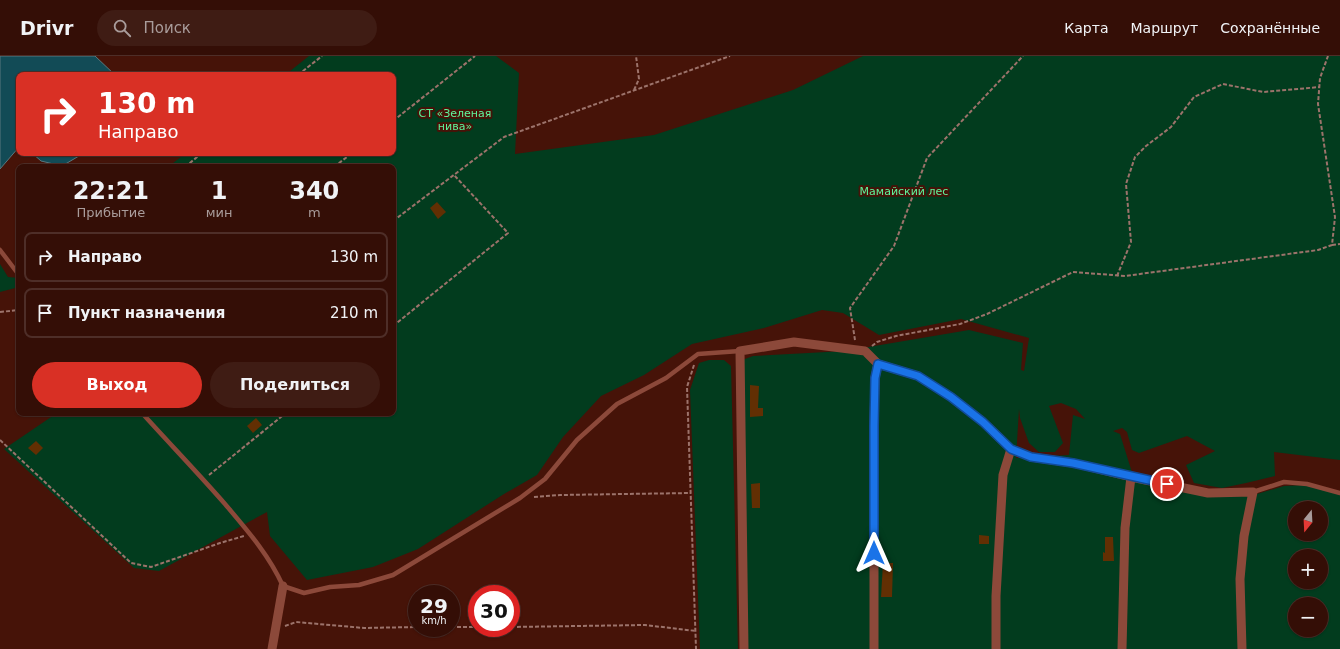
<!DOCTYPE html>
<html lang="ru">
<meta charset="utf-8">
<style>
:root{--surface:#340e06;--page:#3f1c14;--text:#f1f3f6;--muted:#a99c9b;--line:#4e2e28;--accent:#d93025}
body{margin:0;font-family:"DejaVu Sans",sans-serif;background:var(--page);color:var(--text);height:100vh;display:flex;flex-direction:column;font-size:15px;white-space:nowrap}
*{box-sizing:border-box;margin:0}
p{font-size:13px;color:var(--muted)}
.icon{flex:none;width:22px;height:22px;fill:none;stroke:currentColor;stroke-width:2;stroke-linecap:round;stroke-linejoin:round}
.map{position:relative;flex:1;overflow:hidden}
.sheet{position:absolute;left:16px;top:108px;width:380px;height:252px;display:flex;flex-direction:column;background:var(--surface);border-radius:8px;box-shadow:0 1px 3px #0004,0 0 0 1px var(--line)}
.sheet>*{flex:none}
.guide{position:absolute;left:16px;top:16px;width:380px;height:84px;border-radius:8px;box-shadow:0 1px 3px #0004,0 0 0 1px var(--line);background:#d93025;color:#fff;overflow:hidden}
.needle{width:26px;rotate:198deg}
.fabs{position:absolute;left:1288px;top:445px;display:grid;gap:8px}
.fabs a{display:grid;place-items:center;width:40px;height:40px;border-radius:50%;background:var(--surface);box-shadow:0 1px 3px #0004,0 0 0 1px var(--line);font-size:20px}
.speed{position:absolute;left:408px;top:529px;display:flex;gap:8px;font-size:20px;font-weight:700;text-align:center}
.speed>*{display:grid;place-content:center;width:52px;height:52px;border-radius:50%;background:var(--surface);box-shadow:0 1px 3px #0004,0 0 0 1px var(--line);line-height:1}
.speed small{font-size:10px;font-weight:400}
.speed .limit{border:6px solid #d22;background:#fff;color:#111}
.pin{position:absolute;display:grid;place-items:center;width:34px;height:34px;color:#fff;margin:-17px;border:2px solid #fff;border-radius:50%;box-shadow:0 1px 4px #0007}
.me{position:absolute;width:44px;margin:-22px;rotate:0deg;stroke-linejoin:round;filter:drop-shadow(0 0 3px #0008)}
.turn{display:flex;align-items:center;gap:14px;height:84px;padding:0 16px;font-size:18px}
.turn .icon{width:52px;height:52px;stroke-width:2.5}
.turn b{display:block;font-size:28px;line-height:34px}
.eta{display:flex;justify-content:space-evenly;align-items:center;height:68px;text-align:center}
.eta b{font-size:24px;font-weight:700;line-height:28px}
.action{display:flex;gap:8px;margin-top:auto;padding:8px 16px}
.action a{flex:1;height:46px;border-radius:24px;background:var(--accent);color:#fff;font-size:16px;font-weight:700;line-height:46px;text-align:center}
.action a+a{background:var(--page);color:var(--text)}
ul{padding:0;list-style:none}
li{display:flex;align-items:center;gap:12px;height:50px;margin:0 8px 6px;padding:0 8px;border:2px solid var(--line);border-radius:8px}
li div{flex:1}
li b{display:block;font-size:15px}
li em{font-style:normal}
header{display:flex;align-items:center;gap:24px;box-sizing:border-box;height:56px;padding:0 20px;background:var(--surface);border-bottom:1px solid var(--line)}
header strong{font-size:19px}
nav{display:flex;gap:22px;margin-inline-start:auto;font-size:14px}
.search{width:280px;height:36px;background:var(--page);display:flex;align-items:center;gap:10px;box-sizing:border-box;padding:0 14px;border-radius:22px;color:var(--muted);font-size:15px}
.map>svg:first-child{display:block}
</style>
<header>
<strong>Drivr</strong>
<div class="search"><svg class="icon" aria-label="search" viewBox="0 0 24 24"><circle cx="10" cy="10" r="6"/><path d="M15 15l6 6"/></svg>Поиск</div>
<nav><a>Карта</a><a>Маршрут</a><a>Сохранённые</a></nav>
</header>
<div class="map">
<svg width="1340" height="593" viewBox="0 0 1340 593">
<rect width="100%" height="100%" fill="#461308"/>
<g fill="#023c1e" fill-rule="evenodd">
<path d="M309,0H496L519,17L515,98L654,79L793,34L863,0H1340V404L1274,396L1275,420L1246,427L1222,432L1194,427L1186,409L1215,395L1187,380L1139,397L1132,394L1127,376L1122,372L1113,375L1120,378L1135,426L1257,438L1284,430L1306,429L1340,439V593H745L737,306L753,300L845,295L969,274L1023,287L1021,314L1024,315L1029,282L961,263L879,279L843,257L822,254L764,272L692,288L644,319L601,340L563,381L537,419L504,438L418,493L373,511L307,524L270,480L267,456L159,515L134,512L4,393L57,357H393V111H168L186,97H393V19H285ZM1061,347L1076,353L1085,363L1073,359L1069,399L1016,402L1019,353L1020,362L1029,387L1039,396H1055L1063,387L1049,350ZM1295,452H1321V478H1295ZM1295,500H1321V526H1295ZM1295,548H1321V574H1295Z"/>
<polygon points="0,208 8,221 19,222 19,231 0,236"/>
<polygon points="709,304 724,304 731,310 738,593 700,593 690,334 699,307"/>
</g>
<g fill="#124b56" stroke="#59787e">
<polygon points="0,0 95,0 115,19 19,19 19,91 0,113"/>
<polygon points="32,97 84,97 62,110 41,105"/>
</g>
<g fill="#622f03">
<polygon points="437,146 446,156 438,163 430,152"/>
<polygon points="750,329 759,330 758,352 763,352 763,360 750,361"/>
<polygon points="256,362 262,369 253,377 247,370"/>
<polygon points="36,385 43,392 36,399 28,392"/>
<polygon points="760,427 760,452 752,452 751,428"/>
<polygon points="979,479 989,480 989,488 979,488"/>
<polygon points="1105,481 1113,481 1114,505 1103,505 1103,496 1105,497"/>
<polygon points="883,507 893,507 892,541 881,541"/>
</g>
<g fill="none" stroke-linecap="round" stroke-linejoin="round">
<g stroke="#9c736b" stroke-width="2" stroke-dasharray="4 2" stroke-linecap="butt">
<polyline points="298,19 322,0"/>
<polyline points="634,34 639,23 636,0"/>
<polyline points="393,65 475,0"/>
<polyline points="185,111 202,97"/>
<polyline points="334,111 352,97"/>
<polyline points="393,165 504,81 730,0"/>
<polyline points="1332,189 1340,188"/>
<polyline points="1117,220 1131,186 1126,128 1135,101 1146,90 1171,71 1194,41 1223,28 1263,36 1320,31"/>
<polyline points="0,256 19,254"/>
<polyline points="393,270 508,177 454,119"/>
<polyline points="855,284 850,252 894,190 927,102 1023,0"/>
<polyline points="872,290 877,286 896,280 960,268 987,258 1073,216 1125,220 1318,194 1332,189 1335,161 1318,48 1320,22 1328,0"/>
<polyline points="694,309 687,331 696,593"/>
<polyline points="0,384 131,507 151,511 220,487 244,480"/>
<polyline points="209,419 286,357"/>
<polyline points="534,441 560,439 691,437"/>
<polyline points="285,570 296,566 364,572 417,571"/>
<polyline points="451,571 477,571"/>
<polyline points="511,571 645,569 696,575"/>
</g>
<g stroke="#8c493a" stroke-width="4.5">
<polyline points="0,194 19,219"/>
<path d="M142,357C169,387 198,417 225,448C247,474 269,499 283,530L304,537L330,531L359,529L393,519L520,442L545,423L577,384L617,348L666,322L698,298L740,295"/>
<polyline points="1253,436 1284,426 1307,428 1340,437"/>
</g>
<g stroke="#8c493a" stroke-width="9">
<polyline points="272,593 283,530"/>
<polyline points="744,593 740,295 794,286 865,295 878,308 918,320 951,341 983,366 1011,393 1031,401 1073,407 1131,421 1208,437 1253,436 1244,480 1240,523 1242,593"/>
<polyline points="874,593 874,370 875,322 878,308"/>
<polyline points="996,593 996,540 1003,419 1011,393"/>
<polyline points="1122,593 1125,472 1131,421"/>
</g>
</g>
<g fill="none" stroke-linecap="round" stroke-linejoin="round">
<g stroke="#114b97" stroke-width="10">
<polyline id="route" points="874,497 874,370 875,322 878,308 918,320 951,341 983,366 1011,393 1031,401 1073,407 1167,428"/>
</g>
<use href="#route" stroke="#1a73e8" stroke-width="7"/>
</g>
<g text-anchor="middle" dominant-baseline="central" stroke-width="4" stroke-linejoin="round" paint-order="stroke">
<g font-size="11" fill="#5ff59c" stroke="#461308">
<text x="455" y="57">СТ «Зеленая<tspan x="455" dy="13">нива»</tspan></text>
<text x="904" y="135">Мамайский лес</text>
</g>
</g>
</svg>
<div class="fabs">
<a><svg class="needle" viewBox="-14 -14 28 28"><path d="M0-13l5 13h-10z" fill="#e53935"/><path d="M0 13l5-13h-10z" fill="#a99c9b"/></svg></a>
<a>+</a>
<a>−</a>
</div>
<div class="speed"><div>29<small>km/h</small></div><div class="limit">30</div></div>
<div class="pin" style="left:1167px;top:428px;background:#d93025"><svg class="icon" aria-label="arrive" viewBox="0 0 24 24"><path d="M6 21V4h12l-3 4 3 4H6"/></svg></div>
<svg class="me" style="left:874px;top:497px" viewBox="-20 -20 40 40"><path d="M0-17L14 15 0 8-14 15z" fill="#1a73e8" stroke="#fff" stroke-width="4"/></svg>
<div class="guide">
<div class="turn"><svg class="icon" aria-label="right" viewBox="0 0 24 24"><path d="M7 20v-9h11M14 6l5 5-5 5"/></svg><div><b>130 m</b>Направо</div></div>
</div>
<section class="sheet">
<div class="eta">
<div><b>22:21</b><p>Прибытие</p></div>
<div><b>1</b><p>мин</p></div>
<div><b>340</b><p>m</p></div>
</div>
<ul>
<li><svg class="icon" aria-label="right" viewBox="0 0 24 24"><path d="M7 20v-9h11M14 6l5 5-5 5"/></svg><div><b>Направо</b></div><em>130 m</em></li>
<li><svg class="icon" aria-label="arrive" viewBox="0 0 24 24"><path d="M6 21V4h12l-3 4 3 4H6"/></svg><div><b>Пункт назначения</b></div><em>210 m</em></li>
</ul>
<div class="action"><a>Выход</a><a>Поделиться</a></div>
</section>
</div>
